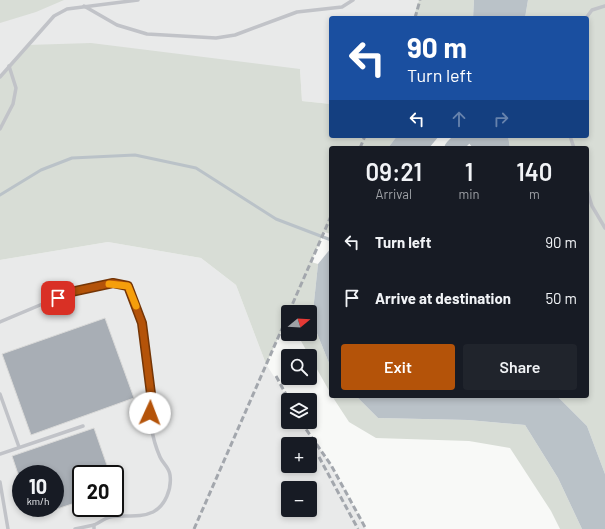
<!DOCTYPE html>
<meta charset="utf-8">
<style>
:root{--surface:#171b24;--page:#20242c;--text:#f1f3f6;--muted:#9ea1a6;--accent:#b45309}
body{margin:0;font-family:Barlow,sans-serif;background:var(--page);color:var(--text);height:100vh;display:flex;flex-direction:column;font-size:15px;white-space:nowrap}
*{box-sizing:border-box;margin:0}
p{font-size:13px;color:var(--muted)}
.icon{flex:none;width:22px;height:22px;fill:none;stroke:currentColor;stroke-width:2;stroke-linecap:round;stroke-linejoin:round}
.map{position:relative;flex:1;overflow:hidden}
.details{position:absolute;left:329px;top:146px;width:260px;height:252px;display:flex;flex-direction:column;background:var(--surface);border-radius:4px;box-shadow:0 2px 6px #0003}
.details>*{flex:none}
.top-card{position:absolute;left:329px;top:16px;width:260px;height:122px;border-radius:4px;box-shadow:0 2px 6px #0003;background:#1a4fa0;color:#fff;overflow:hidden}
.needle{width:26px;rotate:72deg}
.controls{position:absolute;left:281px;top:305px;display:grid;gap:8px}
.controls a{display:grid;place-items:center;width:36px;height:36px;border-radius:4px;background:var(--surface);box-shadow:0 2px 6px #0003;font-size:20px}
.speed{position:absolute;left:12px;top:465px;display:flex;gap:8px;font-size:20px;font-weight:700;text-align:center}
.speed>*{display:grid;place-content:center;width:52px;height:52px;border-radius:50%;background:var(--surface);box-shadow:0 2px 6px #0003;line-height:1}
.speed small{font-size:10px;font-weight:400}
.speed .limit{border:2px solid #111;border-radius:6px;background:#fff;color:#111}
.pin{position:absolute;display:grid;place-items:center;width:34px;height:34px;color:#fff;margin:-17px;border-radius:8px;box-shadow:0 2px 6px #0006}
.me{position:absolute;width:44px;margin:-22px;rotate:2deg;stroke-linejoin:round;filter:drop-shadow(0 0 3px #0008)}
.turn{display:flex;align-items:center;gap:14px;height:84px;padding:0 12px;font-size:18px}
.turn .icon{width:52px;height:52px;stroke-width:2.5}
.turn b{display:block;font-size:28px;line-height:34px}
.lanes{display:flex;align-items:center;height:38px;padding:0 12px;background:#0003;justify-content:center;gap:20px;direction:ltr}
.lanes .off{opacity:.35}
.eta{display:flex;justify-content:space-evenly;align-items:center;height:68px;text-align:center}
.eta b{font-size:24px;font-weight:600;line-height:28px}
.primary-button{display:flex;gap:8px;margin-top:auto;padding:8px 12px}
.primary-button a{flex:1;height:46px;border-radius:4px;background:var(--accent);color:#fff;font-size:16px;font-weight:600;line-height:46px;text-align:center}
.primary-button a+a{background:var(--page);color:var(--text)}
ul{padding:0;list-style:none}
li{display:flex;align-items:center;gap:12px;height:56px;padding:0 12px}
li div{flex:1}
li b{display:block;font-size:15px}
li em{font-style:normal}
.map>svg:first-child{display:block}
</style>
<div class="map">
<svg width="605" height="529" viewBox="0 0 605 529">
<rect width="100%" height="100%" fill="#f8f9f7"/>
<g fill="#e9eaea" fill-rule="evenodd">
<polygon points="0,0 419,0 413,18 331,18 331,104 302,101 300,69 0,77"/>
<path d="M108,242L201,258L236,285L266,364L289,400L288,422H301L331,465L366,529H0V260ZM288,444H310V466H288ZM21,474H55V508H21ZM81,474H115V508H81ZM288,488H310V510H288Z"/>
</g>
<g fill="#d8ddd6">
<polygon points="0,0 64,0 36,12 0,23"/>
<polygon points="419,0 474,0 473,18 413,18"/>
<polygon points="528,0 605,0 605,474 587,426 557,396 587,396 587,148 510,148 508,136 587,136 587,18 525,18"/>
<polygon points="91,43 300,69 302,101 331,104 331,136 397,136 388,148 331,148 331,234 324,232 311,262 318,264 312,321 331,368 331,394 297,334 310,334 310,312 288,312 288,317 266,364 236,285 201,258 108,242 0,260 0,77 27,45"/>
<polygon points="332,396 356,396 378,418 468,420 525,425 558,478 582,529 560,529 551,511 510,448 469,441 376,438 349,422"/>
</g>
<g fill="#bac2c8">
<polygon points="474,0 528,0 525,18 473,18"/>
<polygon points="397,136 439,136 429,148 388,148"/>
<polygon points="463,136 508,136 510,148 473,148"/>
<polygon points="331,248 331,368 312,321 318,264"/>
<polygon points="356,396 557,396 587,426 605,474 605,529 582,529 558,478 525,425 468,420 378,418"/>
</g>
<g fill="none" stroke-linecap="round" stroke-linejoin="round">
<polyline stroke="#bac2c8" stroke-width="3" points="0,195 41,170 72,158 135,155 196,168 276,219 331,240"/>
<polyline stroke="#bac2c8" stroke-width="17" points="453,148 465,136"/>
</g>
<g fill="#a8aeb5" stroke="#dadad9">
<polygon points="105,318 134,398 31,435 2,354"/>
<polygon points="94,428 110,474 81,474 81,501 33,517 30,508 55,508 55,474 18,474 12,456"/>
</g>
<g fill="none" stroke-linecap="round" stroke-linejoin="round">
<g stroke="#c1c3c8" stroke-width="3.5">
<polyline points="84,6 117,25 147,34 216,38 235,35 297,12 342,7 353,0"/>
<polyline points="586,18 592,10 605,6"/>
<polyline points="0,77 54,16 67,9 138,0"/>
<polyline points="0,129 13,104 16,88 9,66"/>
<polyline points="570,136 574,148"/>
<polyline points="587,190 592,206 605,228"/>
<path d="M0,322L71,292L113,283L128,286L142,323L151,393C147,412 152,439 160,457C163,464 169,467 170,475C172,489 165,506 153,512C138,519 125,514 110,517C105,518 99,523 94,525"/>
<polyline points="0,394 19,447"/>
<polyline points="0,454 83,426"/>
<polyline points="0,482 8,529"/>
<polyline points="75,529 94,525 94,529"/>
</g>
<g stroke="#a3a7ad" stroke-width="3" stroke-dasharray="6 3" stroke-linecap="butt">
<polyline points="415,18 420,0"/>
<polyline points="360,148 365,136"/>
<polyline points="289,312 331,216"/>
<polyline points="276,376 289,400"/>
<polyline points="301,422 331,465 366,529"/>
<polyline points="319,457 358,529"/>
<polyline points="194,529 288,315"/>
</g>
</g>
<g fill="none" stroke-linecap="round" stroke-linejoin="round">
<g stroke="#753606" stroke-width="10">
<polyline id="route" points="58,298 71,292 113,283 128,286 142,323 151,394 149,404 150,413"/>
</g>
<use href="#route" stroke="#b45309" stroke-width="7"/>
<polyline stroke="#f59e0b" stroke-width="7" points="109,284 128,286 136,306"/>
</g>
</svg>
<div class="controls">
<a><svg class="needle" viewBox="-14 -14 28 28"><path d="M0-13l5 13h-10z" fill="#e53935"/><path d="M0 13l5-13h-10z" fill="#9ea1a6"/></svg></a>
<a><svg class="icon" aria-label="search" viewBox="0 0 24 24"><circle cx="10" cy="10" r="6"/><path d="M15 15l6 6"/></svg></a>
<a><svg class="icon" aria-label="layers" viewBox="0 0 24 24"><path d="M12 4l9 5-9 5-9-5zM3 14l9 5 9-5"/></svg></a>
<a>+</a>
<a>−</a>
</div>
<div class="speed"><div>10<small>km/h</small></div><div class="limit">20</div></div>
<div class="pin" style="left:58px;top:298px;background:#d93025"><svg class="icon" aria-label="arrive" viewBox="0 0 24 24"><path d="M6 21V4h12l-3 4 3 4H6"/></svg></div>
<svg class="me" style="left:150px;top:413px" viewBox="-20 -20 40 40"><circle r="19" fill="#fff"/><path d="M0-13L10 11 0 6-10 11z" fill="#b45309"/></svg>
<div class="top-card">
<div class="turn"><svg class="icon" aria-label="left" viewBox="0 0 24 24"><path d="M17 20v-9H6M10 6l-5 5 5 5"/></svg><div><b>90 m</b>Turn left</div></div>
<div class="lanes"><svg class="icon" aria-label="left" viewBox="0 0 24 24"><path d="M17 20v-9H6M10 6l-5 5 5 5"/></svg><svg class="icon off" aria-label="ahead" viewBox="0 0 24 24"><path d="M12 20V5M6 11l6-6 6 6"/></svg><svg class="icon off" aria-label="right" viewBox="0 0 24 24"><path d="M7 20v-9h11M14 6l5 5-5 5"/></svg></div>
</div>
<section class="details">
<div class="eta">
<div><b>09:21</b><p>Arrival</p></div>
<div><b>1</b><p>min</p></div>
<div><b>140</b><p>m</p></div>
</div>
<ul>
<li><svg class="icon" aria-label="left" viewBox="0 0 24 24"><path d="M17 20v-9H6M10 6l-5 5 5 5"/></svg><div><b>Turn left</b></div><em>90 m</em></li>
<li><svg class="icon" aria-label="arrive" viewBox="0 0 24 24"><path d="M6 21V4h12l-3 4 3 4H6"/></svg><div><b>Arrive at destination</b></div><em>50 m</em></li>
</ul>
<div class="primary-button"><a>Exit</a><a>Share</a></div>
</section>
</div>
